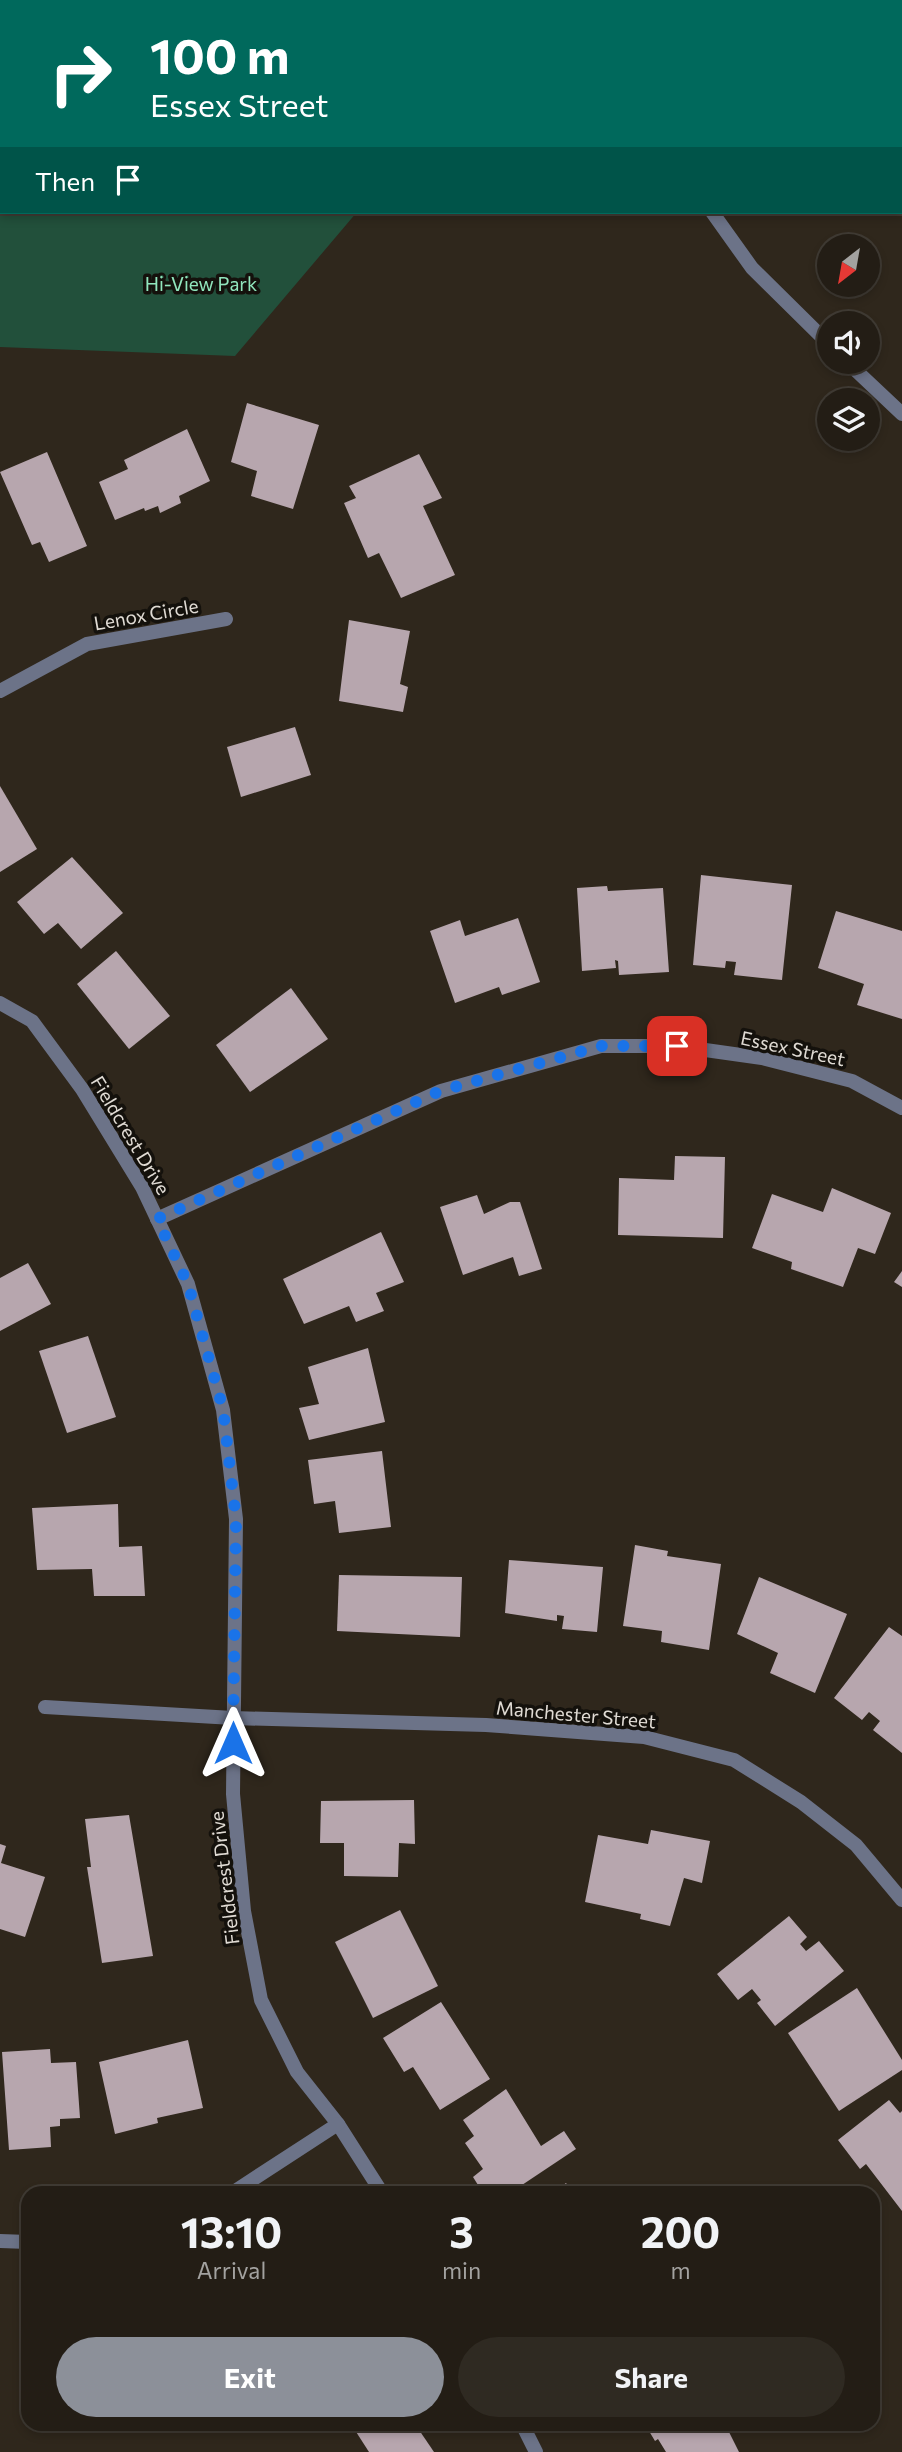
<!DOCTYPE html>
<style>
:root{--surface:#231d15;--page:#2f2a22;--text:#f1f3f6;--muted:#a3a2a0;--line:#403b34;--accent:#8c9099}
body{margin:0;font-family:Commissioner,sans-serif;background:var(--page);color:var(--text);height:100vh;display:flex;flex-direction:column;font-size:26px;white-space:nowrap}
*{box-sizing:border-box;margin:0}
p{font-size:23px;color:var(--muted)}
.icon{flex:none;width:38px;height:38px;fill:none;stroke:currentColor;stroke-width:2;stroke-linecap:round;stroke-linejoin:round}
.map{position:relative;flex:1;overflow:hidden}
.drawer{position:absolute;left:21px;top:2186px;width:859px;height:245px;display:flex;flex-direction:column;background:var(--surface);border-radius:21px;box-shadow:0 4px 10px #0003,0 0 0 2px var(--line)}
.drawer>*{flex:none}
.banner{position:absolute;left:0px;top:0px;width:903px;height:214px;box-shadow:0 4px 10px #0003,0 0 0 2px var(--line);background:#00695c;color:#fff;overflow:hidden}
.needle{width:46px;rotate:211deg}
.buttons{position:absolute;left:817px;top:234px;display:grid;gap:14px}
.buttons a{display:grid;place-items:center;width:63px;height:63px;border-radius:50%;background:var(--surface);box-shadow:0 4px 10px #0003,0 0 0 2px var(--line);font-size:35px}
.pin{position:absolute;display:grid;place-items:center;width:60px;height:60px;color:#fff;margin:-30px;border-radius:14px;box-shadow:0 4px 10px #0006}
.me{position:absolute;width:77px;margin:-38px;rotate:0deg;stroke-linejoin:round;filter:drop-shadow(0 0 5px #0008)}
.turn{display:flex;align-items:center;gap:24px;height:147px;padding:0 35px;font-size:32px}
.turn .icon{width:91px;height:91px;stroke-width:2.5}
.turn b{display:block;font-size:49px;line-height:60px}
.then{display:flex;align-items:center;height:66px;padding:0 35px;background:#0003;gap:14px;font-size:26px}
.eta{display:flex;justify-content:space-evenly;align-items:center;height:119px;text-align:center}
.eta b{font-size:42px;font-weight:700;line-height:49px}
.button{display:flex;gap:14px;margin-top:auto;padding:14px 35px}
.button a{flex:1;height:80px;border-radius:42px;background:var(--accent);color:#fff;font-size:28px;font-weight:700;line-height:80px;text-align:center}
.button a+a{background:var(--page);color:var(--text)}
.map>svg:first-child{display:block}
</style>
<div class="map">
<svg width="902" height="2452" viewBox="0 0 902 2452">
<rect width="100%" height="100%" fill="#2f271c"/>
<polygon fill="#22503b" points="0,0 533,0 534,1 2,2 2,212 357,212 235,356 0,347"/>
<g fill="#b7a6ae">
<polygon points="247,403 319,425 293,509 251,496 257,471 231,462"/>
<polygon points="187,429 210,481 179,496 181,503 160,513 158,506 145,511 144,508 115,520 99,482 128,469 124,460"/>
<polygon points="47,452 87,546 49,562 40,542 32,545 0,472"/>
<polygon points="419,454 442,498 423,506 455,575 401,598 379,553 368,558 344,503 356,498 349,486"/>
<polygon points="349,620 410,631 400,684 408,687 403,712 339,701"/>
<polygon points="295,727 311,775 241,797 227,747"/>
<polygon points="0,786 37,849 0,872"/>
<polygon points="72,857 123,913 81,949 58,923 44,934 17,902"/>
<polygon points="701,875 792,885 782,980 734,975 736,962 726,961 725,968 693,965"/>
<polygon points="607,886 608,891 663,888 669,972 619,975 618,961 615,960 616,968 582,971 577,888"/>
<polygon points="836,911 902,931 902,1019 857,1005 864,984 818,968"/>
<polygon points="518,918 540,982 502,995 499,987 455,1003 430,931 460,920 465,936"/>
<polygon points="116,951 170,1016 129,1049 77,984"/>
<polygon points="291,988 328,1039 250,1092 216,1045"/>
<polygon points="675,1156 725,1157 723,1238 618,1235 619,1178 674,1180"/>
<polygon points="832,1188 891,1213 875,1254 858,1248 843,1287 791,1269 792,1262 752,1248 772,1194 823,1212"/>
<polygon points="477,1195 484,1214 510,1202 520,1202 542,1269 519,1276 513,1257 463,1275 440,1207"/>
<polygon points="381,1232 404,1282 376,1293 384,1311 356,1322 349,1306 304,1324 283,1279"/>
<polygon points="28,1263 51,1304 0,1331 0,1278"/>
<polygon points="902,1271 902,1287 894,1282"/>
<polygon points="88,1336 116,1417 67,1433 39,1351"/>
<polygon points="368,1348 385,1422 309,1440 299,1408 319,1404 308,1367"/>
<polygon points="382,1451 391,1527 339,1533 335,1501 314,1504 308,1460"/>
<polygon points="118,1504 119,1547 142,1546 145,1596 94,1596 92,1569 37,1570 32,1508"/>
<polygon points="635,1545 668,1551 667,1556 721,1564 709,1650 661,1642 662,1631 623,1626"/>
<polygon points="509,1560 603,1567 597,1632 562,1629 564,1616 557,1615 557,1621 505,1613"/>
<polygon points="339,1575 462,1577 460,1637 337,1631"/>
<polygon points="759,1577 847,1614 815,1693 770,1673 778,1653 737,1634"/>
<polygon points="889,1627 902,1636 902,1753 873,1730 880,1721 869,1712 862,1720 834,1698"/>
<polygon points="414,1800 415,1844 399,1843 398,1877 344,1876 344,1843 320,1843 321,1801"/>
<polygon points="129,1815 153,1956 102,1963 87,1867 91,1867 85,1819"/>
<polygon points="651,1830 710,1841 702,1883 684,1878 670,1926 640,1919 641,1914 585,1902 598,1835 648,1844"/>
<polygon points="0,1844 6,1846 1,1863 45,1877 25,1937 0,1929"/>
<polygon points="400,1910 438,1986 373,2018 335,1942"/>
<polygon points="789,1916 807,1937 800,1944 806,1951 819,1941 844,1971 775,2026 757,2003 761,2000 752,1989 738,2000 717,1974"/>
<polygon points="857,1988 902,2060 902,2070 839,2111 788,2033"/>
<polygon points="441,2002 490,2079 440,2110 413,2067 404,2072 383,2038"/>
<polygon points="188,2040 203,2108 157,2118 158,2123 115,2134 99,2062"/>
<polygon points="50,2049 51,2063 76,2062 80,2118 60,2119 60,2126 50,2127 51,2147 9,2150 2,2052"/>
<polygon points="506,2089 541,2146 564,2131 576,2149 510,2193 483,2193 473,2177 483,2169 465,2143 474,2136 463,2120"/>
<polygon points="889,2100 900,2113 902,2111 902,2211 866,2164 860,2169 838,2140"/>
<polygon points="566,2183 573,2193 553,2193"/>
<polygon points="351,2424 415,2424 434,2452 369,2452"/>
<polygon points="661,2424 725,2424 739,2452 666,2452 658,2439 655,2441 649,2431"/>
</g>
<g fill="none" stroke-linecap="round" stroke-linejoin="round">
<g stroke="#6c7388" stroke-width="14">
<polyline points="590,0 591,2"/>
<polyline points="712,212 752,268 830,345"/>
<polyline points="847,362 902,414"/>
<polyline points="0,691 87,644 226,619"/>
<polyline points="0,1003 32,1021 82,1089 142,1187 188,1284 223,1410 236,1519 233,1794 244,1911 261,2000 297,2072 338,2124 382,2193"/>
<polyline points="157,1219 441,1091 601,1046 677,1046 762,1058 852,1081 902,1108"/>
<polyline points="45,1707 233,1718 486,1725 644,1737 734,1760 801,1802 856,1845 902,1900"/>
<polyline points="232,2193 338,2124"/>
<polyline points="0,2241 28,2242"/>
<polyline points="522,2424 536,2452"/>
</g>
</g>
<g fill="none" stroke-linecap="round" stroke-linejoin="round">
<polyline stroke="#1a73e8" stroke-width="12" stroke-dasharray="0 21.6" points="233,1743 236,1519 223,1409 188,1284 157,1219 440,1091 601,1046 677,1046"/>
</g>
<g text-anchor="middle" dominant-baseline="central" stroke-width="7" stroke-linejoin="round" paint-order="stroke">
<g font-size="19" fill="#91e6bd" stroke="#14110c">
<text x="201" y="283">Hi-View Park</text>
</g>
<g font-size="19" fill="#e0dbd4" stroke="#14110c">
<text transform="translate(146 614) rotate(-10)">Lenox Circle</text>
<text transform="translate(793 1048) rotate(12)">Essex Street</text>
<text transform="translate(131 1135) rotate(59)">Fieldcrest Drive</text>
<text transform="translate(576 1714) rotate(5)">Manchester Street</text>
<text transform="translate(224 1878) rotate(-97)">Fieldcrest Drive</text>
</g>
</g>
</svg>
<div class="buttons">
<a><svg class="needle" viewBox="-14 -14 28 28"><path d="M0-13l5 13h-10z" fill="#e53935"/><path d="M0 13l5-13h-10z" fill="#a3a2a0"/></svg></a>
<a><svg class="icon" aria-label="sound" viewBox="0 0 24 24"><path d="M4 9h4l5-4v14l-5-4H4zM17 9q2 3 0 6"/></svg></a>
<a><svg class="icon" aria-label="layers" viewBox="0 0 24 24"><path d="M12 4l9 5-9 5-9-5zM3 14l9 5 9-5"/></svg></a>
</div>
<div class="pin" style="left:677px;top:1046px;background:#d93025"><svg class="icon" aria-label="arrive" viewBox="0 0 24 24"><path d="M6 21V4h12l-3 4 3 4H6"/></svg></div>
<svg class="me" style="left:233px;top:1743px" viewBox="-20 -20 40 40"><path d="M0-17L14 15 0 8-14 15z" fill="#1a73e8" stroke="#fff" stroke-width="4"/></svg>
<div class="banner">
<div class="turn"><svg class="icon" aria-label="right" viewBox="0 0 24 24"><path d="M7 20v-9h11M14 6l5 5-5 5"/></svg><div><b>100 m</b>Essex Street</div></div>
<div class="then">Then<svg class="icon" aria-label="arrive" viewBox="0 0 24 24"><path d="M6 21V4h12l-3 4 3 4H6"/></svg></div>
</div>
<section class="drawer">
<div class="eta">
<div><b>13:10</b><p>Arrival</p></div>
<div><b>3</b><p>min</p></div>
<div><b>200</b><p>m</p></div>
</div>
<div class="button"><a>Exit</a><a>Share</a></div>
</section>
</div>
